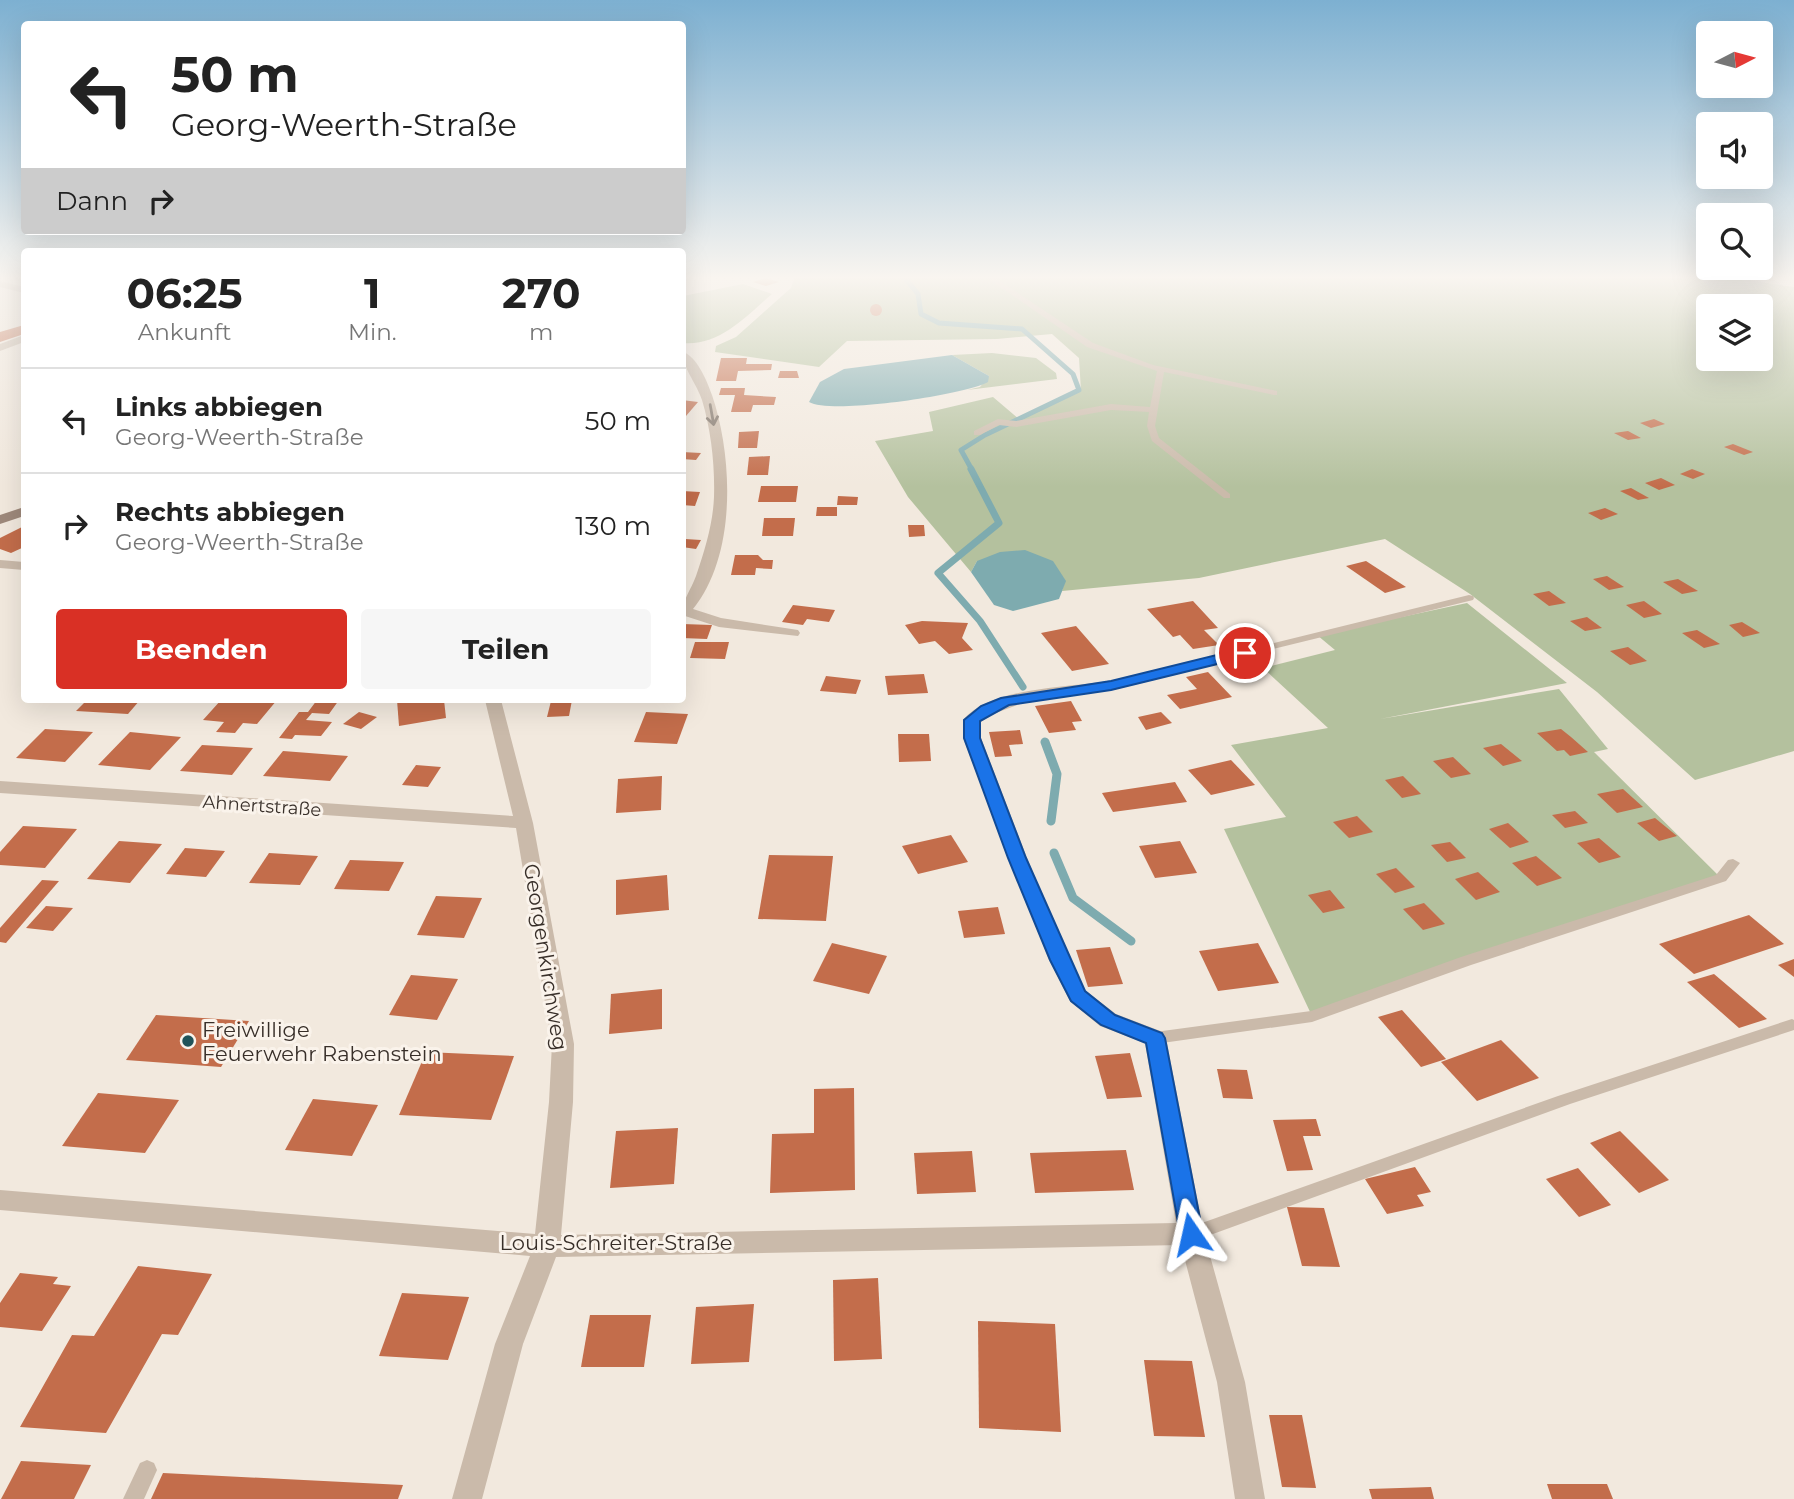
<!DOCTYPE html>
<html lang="de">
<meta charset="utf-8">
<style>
:root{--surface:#fff;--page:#f6f6f6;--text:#222;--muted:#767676;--line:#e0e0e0;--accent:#d93025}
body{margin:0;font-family:Montserrat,sans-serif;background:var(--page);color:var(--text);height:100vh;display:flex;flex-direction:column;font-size:26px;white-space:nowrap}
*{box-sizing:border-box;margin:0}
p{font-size:23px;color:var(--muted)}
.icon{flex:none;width:38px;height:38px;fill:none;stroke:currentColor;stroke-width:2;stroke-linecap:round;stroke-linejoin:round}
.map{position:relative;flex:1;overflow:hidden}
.drawer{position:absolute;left:21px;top:248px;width:665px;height:455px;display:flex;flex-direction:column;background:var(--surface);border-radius:7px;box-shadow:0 7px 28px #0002}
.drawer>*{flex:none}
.top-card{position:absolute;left:21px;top:21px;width:665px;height:214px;border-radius:7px;box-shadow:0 7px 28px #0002;background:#fff;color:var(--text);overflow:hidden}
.needle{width:46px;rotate:84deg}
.tools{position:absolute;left:1696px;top:21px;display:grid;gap:14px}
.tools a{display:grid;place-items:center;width:77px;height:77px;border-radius:7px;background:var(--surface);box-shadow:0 7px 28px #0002;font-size:35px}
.pin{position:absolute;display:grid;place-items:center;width:60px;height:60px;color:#fff;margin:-30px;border:4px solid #fff;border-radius:50%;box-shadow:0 2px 7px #0007}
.me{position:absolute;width:77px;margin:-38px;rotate:349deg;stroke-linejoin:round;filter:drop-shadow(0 0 5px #0008)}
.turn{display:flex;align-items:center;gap:24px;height:147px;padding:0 35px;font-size:32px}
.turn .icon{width:91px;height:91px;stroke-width:2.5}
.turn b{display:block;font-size:49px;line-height:60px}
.then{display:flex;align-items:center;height:66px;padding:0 35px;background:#0003;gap:14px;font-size:26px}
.eta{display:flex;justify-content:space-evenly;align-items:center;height:119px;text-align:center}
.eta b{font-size:42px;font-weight:700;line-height:49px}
.button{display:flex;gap:14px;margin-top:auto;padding:14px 35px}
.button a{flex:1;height:80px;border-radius:7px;background:var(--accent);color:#fff;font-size:28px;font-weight:700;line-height:80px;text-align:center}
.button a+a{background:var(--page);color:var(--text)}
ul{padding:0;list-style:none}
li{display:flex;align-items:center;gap:21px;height:105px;padding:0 35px;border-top:2px solid var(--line)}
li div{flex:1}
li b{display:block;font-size:26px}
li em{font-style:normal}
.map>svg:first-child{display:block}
</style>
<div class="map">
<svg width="1794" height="1499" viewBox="0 0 1794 1499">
<rect width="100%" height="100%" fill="#f2e9de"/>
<g fill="#b4c19e" fill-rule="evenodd">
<path d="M795,277H1724L1794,287V751L1695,780L1597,692L1470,594L1385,539L1199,578L1062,591L1065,581L977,561L971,572L908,497L875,441L933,431L929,412L993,397L1019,419L1081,391L1079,358L1052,334L997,339L847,341L819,367L715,352L716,346L736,337L791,288ZM1708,306H1760V359H1708Z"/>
<path d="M743,284L772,294C745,317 720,346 683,343V296Z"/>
<polygon points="992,353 1036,358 1056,373 1057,379 967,390 980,387 989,376 952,355"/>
<polygon points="1467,603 1567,683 1380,719 1559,689 1608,749 1594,752 1721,878 1312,1016 1224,829 1286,817 1231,745 1328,728 1263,668 1335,650 1317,635"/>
</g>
<g fill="#7eabaf">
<path d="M952,355L989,376L988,382C964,395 832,415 809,402L820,382L844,369Z"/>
<polygon points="1025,550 1053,561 1066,581 1059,599 1013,611 994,605 971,572 977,561 1000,552"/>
</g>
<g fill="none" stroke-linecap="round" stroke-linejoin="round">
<polyline stroke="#7eabaf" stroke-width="5" points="904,277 918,294 921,314 939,323 1022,329 1073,374 1079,390 985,435 961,450 972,470"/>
<polyline stroke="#7eabaf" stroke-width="7" points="971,469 999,523 938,573 980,621 1023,687"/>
<g stroke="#7eabaf" stroke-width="9">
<polyline points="1045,742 1057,774 1051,821"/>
<polyline points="1054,853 1073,898 1131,941"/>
</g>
</g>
<g fill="#c36d4b">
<polygon points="766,278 779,282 766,286 753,282"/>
<circle cx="876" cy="310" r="6"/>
<polygon points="24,325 24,334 0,342 0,332"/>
<polygon points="721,358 747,358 746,364 772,364 771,370 738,371 736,381 716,381"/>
<polygon points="780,371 797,371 799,378 778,378"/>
<polygon points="721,388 745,388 744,395 776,397 774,405 753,405 751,412 731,412 735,395 719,395"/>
<polygon points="682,400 698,402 686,416 682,416"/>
<polygon points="1654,419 1665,424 1651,428 1640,423"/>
<polygon points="759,431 757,448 738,448 739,432"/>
<polygon points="1628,431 1641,438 1628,440 1614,433"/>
<polygon points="1733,444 1753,452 1744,455 1724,447"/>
<polygon points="682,452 701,453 696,460 682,459"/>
<polygon points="770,456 768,475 747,475 749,457"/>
<polygon points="1692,469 1705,474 1693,479 1680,474"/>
<polygon points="1661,478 1675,485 1659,490 1645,483"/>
<polygon points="761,486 798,486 796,502 758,502"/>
<polygon points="1631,488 1649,498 1638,500 1620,491"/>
<polygon points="682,491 700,492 695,506 682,505"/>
<polygon points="838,496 858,497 857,505 837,505"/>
<polygon points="817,507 837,507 837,516 816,516"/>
<polygon points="1605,508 1618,514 1601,520 1588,513"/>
<polygon points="764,518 795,518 793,536 762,536"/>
<polygon points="908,525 924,525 925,536 909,537"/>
<polygon points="24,526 24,547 11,553 0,549 0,538"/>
<polygon points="685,539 701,540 696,549 682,547"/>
<polygon points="735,555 758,555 763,560 773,560 772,569 756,568 755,575 731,575"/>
<polygon points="1366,561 1406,587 1385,593 1346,566"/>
<polygon points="1607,576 1624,587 1609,590 1593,579"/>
<polygon points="1678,579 1698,591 1682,594 1663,582"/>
<polygon points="1549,591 1566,603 1549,606 1533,594"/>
<polygon points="1193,601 1218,628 1204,630 1219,645 1193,649 1180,635 1173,637 1147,609"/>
<polygon points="1644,601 1662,614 1644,618 1626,605"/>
<polygon points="793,605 835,610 829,622 807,619 803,625 782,622"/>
<polygon points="1587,617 1602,628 1585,631 1570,621"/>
<polygon points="922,621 968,623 962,638 973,650 949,654 935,641 919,644 905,625"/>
<polygon points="1742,622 1760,633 1743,637 1729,625"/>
<polygon points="682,624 712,625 707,639 682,638"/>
<polygon points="1076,626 1109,664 1072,671 1041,633"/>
<polygon points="1697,630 1720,644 1704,648 1682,633"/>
<polygon points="695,642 729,642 725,659 690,658"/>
<polygon points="1628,647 1647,661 1630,665 1610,651"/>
<polygon points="1208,672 1232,697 1180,709 1167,695 1197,689 1186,677"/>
<polygon points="924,674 928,693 888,695 885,676"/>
<polygon points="826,676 861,680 856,694 820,691"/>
<polygon points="87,700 140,700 128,714 76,711"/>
<polygon points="221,700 277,700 257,724 243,723 235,733 216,732 224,722 203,720"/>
<polygon points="317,700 339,700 329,714 312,713 306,720 332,722 321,736 295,735 292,739 279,738 299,712 308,712"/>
<polygon points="397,700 444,700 446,718 399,726"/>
<polygon points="572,700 569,716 547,717 551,701"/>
<polygon points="1071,701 1082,721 1072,722 1076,730 1049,733 1035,706"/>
<polygon points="359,712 377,717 361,729 343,724"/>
<polygon points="646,712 688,714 677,744 634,742"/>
<polygon points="1161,712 1172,723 1146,730 1138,717"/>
<polygon points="45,729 93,732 65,762 16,758"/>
<polygon points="1561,729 1571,737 1588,752 1570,756 1564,750 1557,751 1537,733"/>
<polygon points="1020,730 1023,744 1009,745 1012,756 995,757 989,732"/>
<polygon points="130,732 181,737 150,770 98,765"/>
<polygon points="898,734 929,734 931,761 899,762"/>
<polygon points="1501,744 1522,761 1503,766 1483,748"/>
<polygon points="202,745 253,748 232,775 180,771"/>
<polygon points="283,751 348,756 330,781 263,776"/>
<polygon points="1453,757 1471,774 1451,778 1433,761"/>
<polygon points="1231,760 1255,785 1211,795 1188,770"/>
<polygon points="416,765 441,767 428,787 402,785"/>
<polygon points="662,776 661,810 616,813 618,779"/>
<polygon points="1403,776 1421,794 1402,798 1385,780"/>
<polygon points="1175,782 1187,802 1113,812 1102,793"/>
<polygon points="1623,789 1643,807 1617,813 1597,794"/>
<polygon points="1575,811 1588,823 1565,828 1552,815"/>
<polygon points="1357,816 1373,832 1349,838 1333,822"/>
<polygon points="1655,818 1677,836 1659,841 1637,823"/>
<polygon points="1508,823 1529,842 1510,848 1489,829"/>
<polygon points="23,826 77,829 45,868 0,865 0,852"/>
<polygon points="951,835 968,862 918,874 902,846"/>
<polygon points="1599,838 1621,857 1599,863 1577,843"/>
<polygon points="119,841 162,844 130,883 87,879"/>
<polygon points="1180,841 1197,873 1155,878 1139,846"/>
<polygon points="1450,842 1466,858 1447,862 1431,845"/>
<polygon points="185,848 225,851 206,877 166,874"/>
<polygon points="269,853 318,856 300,885 249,883"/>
<polygon points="769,855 833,856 826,921 758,919"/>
<polygon points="1536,856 1562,878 1537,886 1512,863"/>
<polygon points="350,860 404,862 389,891 334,889"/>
<polygon points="1396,868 1415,887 1395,893 1376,874"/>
<polygon points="1478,872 1500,892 1476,900 1455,879"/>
<polygon points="667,875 669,910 616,915 616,880"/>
<polygon points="42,880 59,881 6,943 0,942 0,928"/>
<polygon points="1330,890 1345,908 1323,913 1308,895"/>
<polygon points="436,896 482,898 464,938 417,935"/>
<polygon points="1424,903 1445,924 1423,930 1403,909"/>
<polygon points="46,906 73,908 53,931 26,928"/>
<polygon points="998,907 1005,934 964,938 958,911"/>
<polygon points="1749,915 1784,944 1694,974 1659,944"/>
<polygon points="832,943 887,956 869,994 813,981"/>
<polygon points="1258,943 1279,983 1218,991 1199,951"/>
<polygon points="1110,947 1123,984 1088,987 1076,950"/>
<polygon points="1794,959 1794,977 1778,965"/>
<polygon points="1714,974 1767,1019 1739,1028 1687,982"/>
<polygon points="411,975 458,979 437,1020 389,1015"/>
<polygon points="662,989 662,1029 609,1034 611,994"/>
<polygon points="1402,1010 1446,1059 1421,1067 1378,1017"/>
<polygon points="156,1015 249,1021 221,1067 126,1060"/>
<polygon points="1501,1040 1539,1078 1477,1101 1441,1062"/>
<polygon points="426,1052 514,1056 491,1120 399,1115"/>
<polygon points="1130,1053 1142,1097 1107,1099 1095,1056"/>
<polygon points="1217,1069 1247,1070 1253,1099 1223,1098"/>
<polygon points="854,1088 855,1190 770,1193 772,1134 814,1133 814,1089"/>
<polygon points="98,1093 179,1100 145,1153 62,1146"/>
<polygon points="313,1099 378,1105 352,1156 285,1150"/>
<polygon points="1316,1119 1321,1136 1303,1136 1313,1170 1287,1171 1273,1120"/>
<polygon points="678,1128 674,1184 610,1188 616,1131"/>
<polygon points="1620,1131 1669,1180 1639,1193 1590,1143"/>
<polygon points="1126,1150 1134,1190 1035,1193 1030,1153"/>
<polygon points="972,1151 976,1192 917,1194 914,1153"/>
<polygon points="1415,1167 1431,1192 1417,1195 1424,1206 1387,1214 1365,1179"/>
<polygon points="1578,1168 1611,1205 1579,1217 1546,1179"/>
<polygon points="1287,1207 1324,1208 1340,1267 1302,1266"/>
<polygon points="138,1266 212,1274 178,1335 162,1334 106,1433 20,1427 72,1335 94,1336"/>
<polygon points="20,1273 58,1277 53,1284 71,1286 42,1331 0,1327 0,1303"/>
<polygon points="878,1278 882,1359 834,1361 833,1280"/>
<polygon points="402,1293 469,1297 448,1360 379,1356"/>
<polygon points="754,1304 749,1362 691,1364 696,1307"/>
<polygon points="590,1315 651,1315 644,1367 581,1367"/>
<polygon points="978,1321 1055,1324 1061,1432 979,1428"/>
<polygon points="1144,1360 1192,1361 1205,1437 1154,1436"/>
<polygon points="1269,1415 1302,1415 1316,1488 1282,1487"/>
<polygon points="21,1461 91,1465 74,1499 1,1499"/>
<polygon points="163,1473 403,1485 398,1499 151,1499"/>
<polygon points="1547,1484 1607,1484 1613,1499 1552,1499"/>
<polygon points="1431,1487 1434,1499 1372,1499 1369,1489"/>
</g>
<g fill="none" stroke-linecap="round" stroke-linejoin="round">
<g fill="#cabaaa" fill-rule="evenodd">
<polygon points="986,277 994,277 1093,343 1153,365 1277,391 1277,395 1274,395 1164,372 1155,426 1159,438 1230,494 1230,498 1224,498 1152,441 1147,426 1149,412 1111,410 1016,427 999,425 980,435 974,435 974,431 998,419 1016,421 1111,404 1150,407 1157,371 1087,347"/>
<polygon points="1469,595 1473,596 1474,598 1473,600 1245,656 1239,653 1241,651"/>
<polygon points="1733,859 1740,863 1726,881 1471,965 1312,1022 1155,1044 1150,1042 1147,1038 1150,1034 1155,1032 1311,1011 1461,957 1716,875 1728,860"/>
<polygon points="1792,1019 1794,1020 1794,1030 1570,1104 1191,1242 1185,1239 1182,1234 1185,1229 1558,1096"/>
<polygon points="147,1460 154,1463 157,1470 144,1499 123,1499 140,1463"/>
</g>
<g fill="#cabaaa" fill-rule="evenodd">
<polygon points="0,281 24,287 24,293 0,287"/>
<polygon points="24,335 24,342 0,351 0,344"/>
<path d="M682,351C698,358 706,379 712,395C733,457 737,555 693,609L721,618L798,630L800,633L798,636L719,627L682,615C682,600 691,590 696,576C705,550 713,523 714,497C715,465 711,430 702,400C697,384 682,367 682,351Z"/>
<polygon points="0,560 24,562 24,570 0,568"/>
<path d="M1245,648L1251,650L1253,653L1251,656L1113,690L1023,703L993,714L981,722V738L1027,858L1069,960L1086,991L1116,1014L1163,1032L1166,1038L1204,1234L1245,1382L1265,1499H1235L1217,1382L1181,1245L556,1257L523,1344L482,1499H452L495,1344L530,1256L0,1210V1190L535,1234L549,1102L552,1044L516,828L0,793V781L513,816L485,700H501L533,823L574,1044L573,1102L561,1235L1176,1223L1145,1043L1100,1026L1070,1001L1049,960L963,738V720C991,686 1072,688 1113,680C1157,671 1201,658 1245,648Z"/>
</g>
<polygon fill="#9e897b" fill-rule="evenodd" points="24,507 24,516 0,524 0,515"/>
</g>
<defs><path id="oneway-shaft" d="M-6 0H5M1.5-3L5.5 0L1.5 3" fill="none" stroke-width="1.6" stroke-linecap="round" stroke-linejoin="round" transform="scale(1.75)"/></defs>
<use stroke="#7a6e63" href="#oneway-shaft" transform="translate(712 415) rotate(80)"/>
<linearGradient id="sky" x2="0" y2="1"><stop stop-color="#7db0d1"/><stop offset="0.57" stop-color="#f9f5f0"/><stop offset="1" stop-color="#f9f5f0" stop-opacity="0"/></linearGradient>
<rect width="1794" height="487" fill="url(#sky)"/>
<polygon fill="#1a73e8" stroke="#114b97" stroke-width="2" points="1245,648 1252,653 1250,656 1111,690 1009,705 980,721 980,738 1026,858 1085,991 1115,1015 1162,1033 1165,1038 1203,1234 1200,1241 1191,1244 1183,1241 1180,1234 1146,1043 1101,1025 1071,1001 1050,960 1008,858 964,738 964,720 981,706 1001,698 1111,681"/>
<circle fill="#205359" stroke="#faf3eb" stroke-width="2.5" cx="188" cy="1041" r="7"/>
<g text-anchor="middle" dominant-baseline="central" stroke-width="6" stroke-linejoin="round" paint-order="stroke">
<g font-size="18" fill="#382f29" stroke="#faf3eb">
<text transform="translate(262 806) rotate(4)">Ahnertstraße</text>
</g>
<g font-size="21" fill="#382f29" stroke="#faf3eb">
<text transform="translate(546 957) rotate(81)">Georgenkirchweg</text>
<text x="616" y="1242">Louis-Schreiter-Straße</text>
</g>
<g font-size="21" fill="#382f29" stroke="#faf3eb" text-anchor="start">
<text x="202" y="1029">Freiwillige<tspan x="202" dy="24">Feuerwehr Rabenstein</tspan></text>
</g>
</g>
</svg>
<div class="tools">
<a><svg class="needle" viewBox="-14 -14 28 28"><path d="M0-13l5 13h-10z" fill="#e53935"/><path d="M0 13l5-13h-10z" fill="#767676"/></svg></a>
<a><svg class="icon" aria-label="sound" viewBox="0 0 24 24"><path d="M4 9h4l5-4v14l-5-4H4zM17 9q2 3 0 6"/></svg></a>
<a><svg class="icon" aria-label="search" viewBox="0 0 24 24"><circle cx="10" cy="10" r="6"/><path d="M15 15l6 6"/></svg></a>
<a><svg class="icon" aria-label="layers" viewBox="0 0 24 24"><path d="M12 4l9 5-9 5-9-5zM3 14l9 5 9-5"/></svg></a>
</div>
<div class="pin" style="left:1245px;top:653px;background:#d93025"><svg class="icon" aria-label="arrive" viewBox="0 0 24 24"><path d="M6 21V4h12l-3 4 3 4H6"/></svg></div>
<svg class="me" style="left:1191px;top:1234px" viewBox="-20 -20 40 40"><path d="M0-17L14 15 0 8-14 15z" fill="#1a73e8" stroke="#fff" stroke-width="4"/></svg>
<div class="top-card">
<div class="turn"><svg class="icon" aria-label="left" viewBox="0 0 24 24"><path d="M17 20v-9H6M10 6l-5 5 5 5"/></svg><div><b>50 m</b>Georg-Weerth-Straße</div></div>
<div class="then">Dann<svg class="icon" aria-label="right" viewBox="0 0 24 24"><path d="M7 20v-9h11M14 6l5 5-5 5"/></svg></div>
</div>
<section class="drawer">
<div class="eta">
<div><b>06:25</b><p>Ankunft</p></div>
<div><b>1</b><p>Min.</p></div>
<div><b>270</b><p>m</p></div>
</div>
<ul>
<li><svg class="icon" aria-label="left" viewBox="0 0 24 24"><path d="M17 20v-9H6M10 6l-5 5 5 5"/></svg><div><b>Links abbiegen</b><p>Georg-Weerth-Straße</p></div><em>50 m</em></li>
<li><svg class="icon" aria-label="right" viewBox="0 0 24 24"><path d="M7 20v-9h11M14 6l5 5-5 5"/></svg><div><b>Rechts abbiegen</b><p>Georg-Weerth-Straße</p></div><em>130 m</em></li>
</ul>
<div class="button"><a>Beenden</a><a>Teilen</a></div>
</section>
</div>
